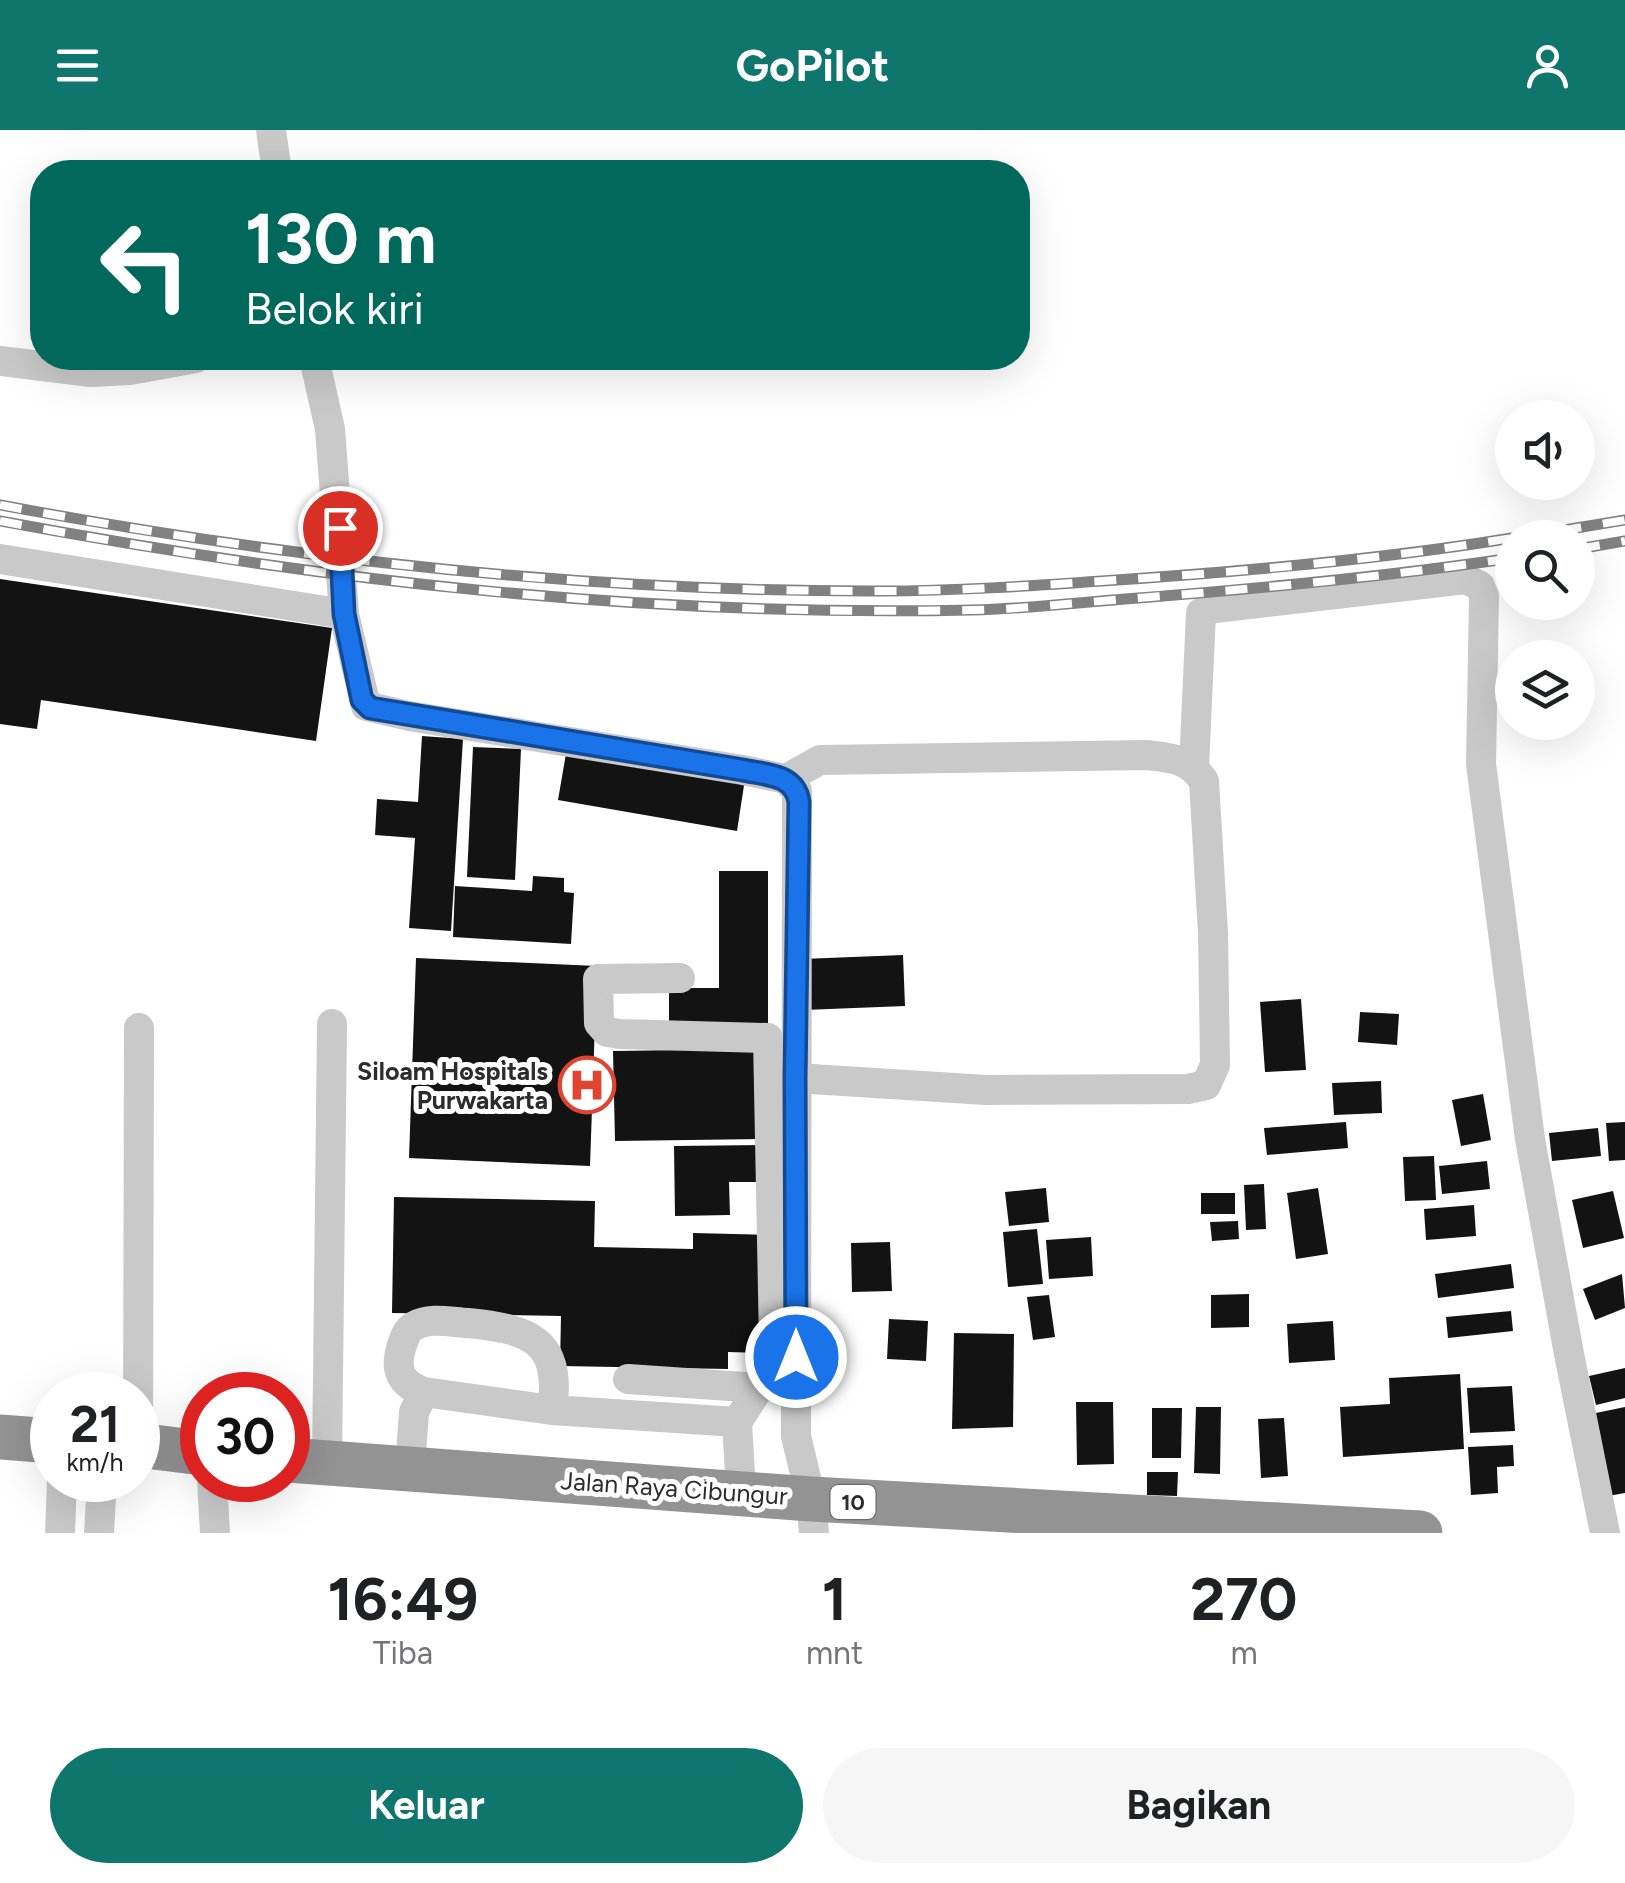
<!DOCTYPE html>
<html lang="id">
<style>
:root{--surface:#fff;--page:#f6f6f6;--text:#202124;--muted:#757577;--accent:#0f766e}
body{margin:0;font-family:Figtree,sans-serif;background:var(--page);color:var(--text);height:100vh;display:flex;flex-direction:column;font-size:38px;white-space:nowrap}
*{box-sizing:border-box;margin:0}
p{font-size:32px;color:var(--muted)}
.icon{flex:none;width:55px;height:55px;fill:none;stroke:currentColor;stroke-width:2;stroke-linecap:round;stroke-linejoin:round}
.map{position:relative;height:1403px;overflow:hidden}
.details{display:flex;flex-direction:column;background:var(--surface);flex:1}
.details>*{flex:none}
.top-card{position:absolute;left:30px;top:30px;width:1000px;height:210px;border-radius:40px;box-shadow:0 10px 40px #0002;background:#00695c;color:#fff;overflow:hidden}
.fabs{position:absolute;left:1495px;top:270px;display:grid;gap:20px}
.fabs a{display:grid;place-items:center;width:100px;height:100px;border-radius:50%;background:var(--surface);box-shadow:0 10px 40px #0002;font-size:50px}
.speed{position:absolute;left:30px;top:1242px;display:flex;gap:20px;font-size:50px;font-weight:700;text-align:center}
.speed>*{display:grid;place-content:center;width:130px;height:130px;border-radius:50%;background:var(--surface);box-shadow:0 10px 40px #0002;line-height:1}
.speed small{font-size:25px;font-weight:400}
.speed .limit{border:15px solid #d22;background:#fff;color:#111}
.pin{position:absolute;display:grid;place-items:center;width:85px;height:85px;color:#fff;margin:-42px;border:5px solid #fff;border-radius:50%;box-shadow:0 2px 10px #0007}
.me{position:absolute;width:110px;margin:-55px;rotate:0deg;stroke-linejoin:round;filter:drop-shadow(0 0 8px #0008)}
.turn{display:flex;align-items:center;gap:35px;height:210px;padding:0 50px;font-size:45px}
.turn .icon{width:130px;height:130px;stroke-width:2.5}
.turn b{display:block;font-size:70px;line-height:85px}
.eta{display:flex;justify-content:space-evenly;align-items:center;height:170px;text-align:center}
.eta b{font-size:60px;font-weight:700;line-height:70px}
.cta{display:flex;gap:20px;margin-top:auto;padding:20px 50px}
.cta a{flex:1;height:115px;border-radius:60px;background:var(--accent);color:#fff;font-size:40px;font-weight:700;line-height:115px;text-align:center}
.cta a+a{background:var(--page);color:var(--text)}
header{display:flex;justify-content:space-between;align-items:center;height:130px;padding:0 50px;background:var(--accent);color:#fff;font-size:45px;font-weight:700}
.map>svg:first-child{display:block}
</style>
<header><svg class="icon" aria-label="menu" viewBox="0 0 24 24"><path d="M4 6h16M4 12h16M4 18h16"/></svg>GoPilot<svg class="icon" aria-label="person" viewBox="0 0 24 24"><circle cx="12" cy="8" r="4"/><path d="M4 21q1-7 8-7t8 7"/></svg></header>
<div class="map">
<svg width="1625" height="1403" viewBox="0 0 1625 1403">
<rect width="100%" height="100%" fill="#fff"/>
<g fill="#131313">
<polygon points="0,449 332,498 316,611 41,570 37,599 0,594"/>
<polygon points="422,606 463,609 451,801 409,798 415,708 375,705 377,669 418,672"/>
<polygon points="473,617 521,619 515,750 467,747"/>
<polygon points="567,618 745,649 737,701 558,670"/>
<polygon points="719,741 768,741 768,894 669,893 669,858 719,858"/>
<polygon points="533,746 564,748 564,762 574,763 571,814 453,807 455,756 532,761"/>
<polygon points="903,825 905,876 804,880 802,829"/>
<polygon points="416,828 597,836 590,1036 409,1028"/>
<polygon points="1301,869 1306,940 1265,942 1260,872"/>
<polygon points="1360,882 1399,884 1397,915 1358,912"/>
<polygon points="760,919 762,1009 615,1011 613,921"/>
<polygon points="1381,951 1382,983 1334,985 1332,953"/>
<polygon points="1483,964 1491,1010 1461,1016 1452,970"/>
<polygon points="1346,992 1348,1018 1267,1025 1264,998"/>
<polygon points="1625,992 1625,1030 1609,1031 1606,993"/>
<polygon points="1598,998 1601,1026 1552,1031 1549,1003"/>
<polygon points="764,1015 764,1052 729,1052 730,1085 675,1086 674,1016"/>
<polygon points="1434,1026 1436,1070 1405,1071 1403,1027"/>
<polygon points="1487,1031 1490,1059 1442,1064 1439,1036"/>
<polygon points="1264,1054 1266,1099 1246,1100 1244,1055"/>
<polygon points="1046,1058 1049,1092 1009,1096 1005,1062"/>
<polygon points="1318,1058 1328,1124 1296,1129 1287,1063"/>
<polygon points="1613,1061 1624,1108 1583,1118 1572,1070"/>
<rect x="1201" y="1063" width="34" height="21"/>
<polygon points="394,1067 595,1071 594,1117 693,1119 693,1103 769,1105 767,1223 728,1222 728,1239 560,1236 561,1186 392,1183"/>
<polygon points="1474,1075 1476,1106 1426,1110 1424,1079"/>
<polygon points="1238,1091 1239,1109 1212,1111 1210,1092"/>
<polygon points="1037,1099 1043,1154 1008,1157 1003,1102"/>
<polygon points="1091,1107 1093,1146 1049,1149 1046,1110"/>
<polygon points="890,1112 892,1161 852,1162 851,1113"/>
<polygon points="1511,1134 1514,1158 1438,1168 1435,1144"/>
<polygon points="1622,1144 1625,1178 1595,1190 1583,1159"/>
<polygon points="1249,1164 1249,1197 1211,1198 1211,1165"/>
<polygon points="1049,1165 1055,1207 1033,1210 1027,1167"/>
<polygon points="1511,1181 1513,1201 1448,1208 1446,1187"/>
<polygon points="889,1189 928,1191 926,1231 887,1229"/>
<polygon points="1333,1191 1335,1230 1289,1233 1287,1194"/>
<polygon points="954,1203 1014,1204 1013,1297 952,1299"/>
<polygon points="1625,1238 1625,1268 1596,1275 1589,1246"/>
<polygon points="1460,1244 1464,1319 1343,1327 1340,1277 1390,1274 1389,1248"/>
<polygon points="1512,1256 1515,1301 1470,1303 1467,1258"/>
<polygon points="1076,1272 1113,1272 1114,1334 1077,1335"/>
<polygon points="1196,1277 1221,1277 1220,1344 1194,1343"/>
<polygon points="1625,1277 1625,1363 1608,1366 1591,1284"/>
<polygon points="1152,1278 1182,1278 1181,1328 1152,1328"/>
<polygon points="1284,1288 1288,1346 1261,1348 1258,1289"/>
<polygon points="1513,1315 1514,1336 1497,1337 1498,1363 1471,1365 1468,1317"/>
<polygon points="1147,1342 1178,1342 1177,1366 1147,1365"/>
</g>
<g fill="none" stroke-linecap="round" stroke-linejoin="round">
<g stroke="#c9c9c9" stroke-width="30">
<polyline points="271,0 277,42"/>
<polyline points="314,228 330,299 344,484 366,576 409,586 743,640 786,649 797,661 796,1306 811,1369 814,1403"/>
<polyline points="0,231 91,242 130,240 196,228"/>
<polyline points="0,429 344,484"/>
<polyline points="1194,637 1201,483 1207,479 1466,449 1480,456 1484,466 1481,634 1530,1009 1569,1224 1605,1403"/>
<path d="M786,649L820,630L1146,625C1173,628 1188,628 1204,651L1213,803L1215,935L1206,955L1188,959L986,960L795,948"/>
<polyline points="680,848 598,849 599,893 607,902 620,904 768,908 774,1212 759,1258 737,1292"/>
<polyline points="628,1249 759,1258"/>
<path d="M552,1280C563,1210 529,1199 468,1193C450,1192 430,1187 414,1196C406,1201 405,1207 402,1215C394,1239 400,1254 424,1262L552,1280L737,1292L741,1362"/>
<polyline points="138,1315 139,898"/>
<polyline points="327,1333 332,894"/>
<polyline points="410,1339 414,1282 424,1262"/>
<polyline points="212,1350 215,1403"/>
<polyline points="60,1403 62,1350"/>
<polyline points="99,1403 102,1350"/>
</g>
<g stroke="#939393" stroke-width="45">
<polyline points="0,1307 52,1311"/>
<polyline points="138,1315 202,1323"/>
<polyline points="288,1330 811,1369 1420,1403"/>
</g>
<g stroke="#818181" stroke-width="11">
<g id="rail">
<path d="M0,375C290,429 585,462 881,461C955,461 1029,456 1102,451C1239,442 1377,430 1512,408"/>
<path d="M0,391C324,451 643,487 972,480C1023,479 1074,473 1125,469C1255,459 1384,447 1512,428"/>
<polyline points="1516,408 1625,390"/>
<polyline points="1578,419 1625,411"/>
</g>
</g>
<use href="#rail" stroke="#fff" stroke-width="8" stroke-dasharray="22" stroke-linecap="butt"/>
</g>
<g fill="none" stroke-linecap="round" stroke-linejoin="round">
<g stroke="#114b97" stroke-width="25">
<path id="route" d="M340,398L344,484L362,570L370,578L743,640C766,645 795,644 799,672L795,948L796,1227"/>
</g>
<use href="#route" stroke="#1a73e8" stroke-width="18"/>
</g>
<defs>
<g id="hospital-ring" transform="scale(2.875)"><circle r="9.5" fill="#fff" stroke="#df4532" stroke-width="1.5"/><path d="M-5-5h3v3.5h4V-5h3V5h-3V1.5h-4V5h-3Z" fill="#df4532"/></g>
</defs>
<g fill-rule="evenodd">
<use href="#hospital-ring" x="587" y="955"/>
</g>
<g text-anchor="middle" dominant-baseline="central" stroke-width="10" stroke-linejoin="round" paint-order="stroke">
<rect fill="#fff" stroke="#6b6b6b" stroke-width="2.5" x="830.5" y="1355" width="45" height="34" rx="8"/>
<g font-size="22" font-weight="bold" fill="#2c2c2c">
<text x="853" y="1372">10</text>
</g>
<g font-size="25" font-weight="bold" fill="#2c2c2c" stroke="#fff" text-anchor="end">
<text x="548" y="941">Siloam Hospitals<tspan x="548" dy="29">Purwakarta</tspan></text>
</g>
<g font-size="25" fill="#2c2c2c" stroke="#fff">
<text transform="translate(674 1358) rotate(4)">Jalan Raya Cibungur</text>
</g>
</g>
</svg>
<div class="fabs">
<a><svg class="icon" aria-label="sound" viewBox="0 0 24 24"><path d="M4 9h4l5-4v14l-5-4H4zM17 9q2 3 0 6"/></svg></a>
<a><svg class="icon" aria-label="search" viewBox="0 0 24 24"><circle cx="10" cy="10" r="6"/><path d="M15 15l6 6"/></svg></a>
<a><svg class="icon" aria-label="layers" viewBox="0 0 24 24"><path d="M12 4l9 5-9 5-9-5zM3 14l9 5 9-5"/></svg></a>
</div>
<div class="speed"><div>21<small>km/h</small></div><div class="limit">30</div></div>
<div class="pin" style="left:340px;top:398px;background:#d93025"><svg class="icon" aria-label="arrive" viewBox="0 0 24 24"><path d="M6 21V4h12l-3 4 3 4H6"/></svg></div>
<svg class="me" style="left:796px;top:1227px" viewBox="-20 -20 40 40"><circle r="17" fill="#1a73e8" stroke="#fff" stroke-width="3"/><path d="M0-11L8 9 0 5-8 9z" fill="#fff"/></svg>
<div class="top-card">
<div class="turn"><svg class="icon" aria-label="left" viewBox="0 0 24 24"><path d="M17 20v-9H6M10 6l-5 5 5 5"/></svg><div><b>130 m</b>Belok kiri</div></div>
</div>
</div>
<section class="details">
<div class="eta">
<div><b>16:49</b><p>Tiba</p></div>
<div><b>1</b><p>mnt</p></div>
<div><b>270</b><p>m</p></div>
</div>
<div class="cta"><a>Keluar</a><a>Bagikan</a></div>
</section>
